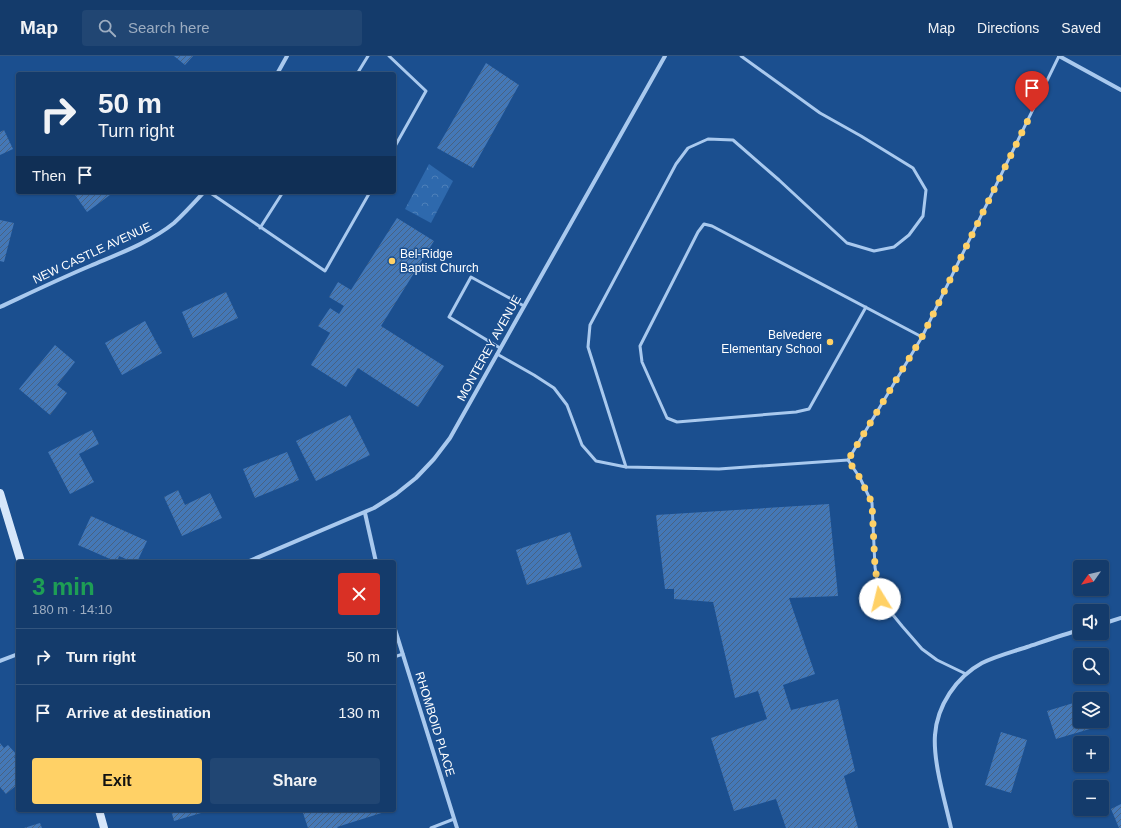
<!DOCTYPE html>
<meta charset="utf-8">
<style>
:root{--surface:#143b6b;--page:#214673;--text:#f1f3f6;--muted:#9dadc1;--line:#33557e;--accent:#ffd166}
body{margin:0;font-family:Helvetica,sans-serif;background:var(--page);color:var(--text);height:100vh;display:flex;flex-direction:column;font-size:15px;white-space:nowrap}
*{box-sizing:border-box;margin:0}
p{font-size:13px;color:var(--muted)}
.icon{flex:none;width:22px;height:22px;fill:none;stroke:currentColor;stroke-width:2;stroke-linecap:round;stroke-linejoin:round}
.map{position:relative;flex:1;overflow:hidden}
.side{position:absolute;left:16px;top:504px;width:380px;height:252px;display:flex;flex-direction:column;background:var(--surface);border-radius:4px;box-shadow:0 1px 3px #0004,0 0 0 1px var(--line)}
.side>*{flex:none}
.hud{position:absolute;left:16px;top:16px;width:380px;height:122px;border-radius:4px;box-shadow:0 1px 3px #0004,0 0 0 1px var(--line);background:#143b6b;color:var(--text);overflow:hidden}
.needle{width:26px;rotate:236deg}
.controls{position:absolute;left:1073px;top:504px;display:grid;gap:8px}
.controls a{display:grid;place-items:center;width:36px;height:36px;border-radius:4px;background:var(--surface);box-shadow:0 1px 3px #0004,0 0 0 1px var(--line);font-size:20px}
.pin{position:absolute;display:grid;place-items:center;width:34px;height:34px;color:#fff;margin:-41px -17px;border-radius:50% 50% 50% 0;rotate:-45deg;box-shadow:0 0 4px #0007}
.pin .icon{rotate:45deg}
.me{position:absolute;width:44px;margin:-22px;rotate:351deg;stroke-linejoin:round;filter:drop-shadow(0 0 3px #0008)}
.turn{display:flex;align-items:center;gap:14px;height:84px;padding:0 16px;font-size:18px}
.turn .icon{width:52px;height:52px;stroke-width:2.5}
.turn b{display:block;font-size:28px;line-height:34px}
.then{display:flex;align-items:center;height:38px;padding:0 16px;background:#0003;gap:8px;font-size:15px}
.round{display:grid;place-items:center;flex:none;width:42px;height:42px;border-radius:4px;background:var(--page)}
.overview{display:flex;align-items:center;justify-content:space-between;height:68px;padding:0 16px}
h1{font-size:24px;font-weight:600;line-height:30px;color:#1e9e55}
.action{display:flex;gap:8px;margin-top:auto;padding:8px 16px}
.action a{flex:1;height:46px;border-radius:4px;background:var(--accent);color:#111;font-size:16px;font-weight:600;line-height:46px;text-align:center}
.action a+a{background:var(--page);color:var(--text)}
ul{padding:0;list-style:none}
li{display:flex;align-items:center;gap:12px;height:56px;padding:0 16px;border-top:1px solid var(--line)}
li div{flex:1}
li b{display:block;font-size:15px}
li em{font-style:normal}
header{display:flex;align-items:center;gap:24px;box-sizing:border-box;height:56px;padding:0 20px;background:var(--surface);border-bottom:1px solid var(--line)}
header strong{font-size:19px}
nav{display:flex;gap:22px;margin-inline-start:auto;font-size:14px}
.search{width:280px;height:36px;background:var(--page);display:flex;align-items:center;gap:10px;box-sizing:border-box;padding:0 14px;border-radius:4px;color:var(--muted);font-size:15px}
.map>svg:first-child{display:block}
</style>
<header>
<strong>Map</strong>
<div class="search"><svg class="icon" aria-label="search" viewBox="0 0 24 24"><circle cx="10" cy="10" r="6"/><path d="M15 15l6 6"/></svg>Search here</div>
<nav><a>Map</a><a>Directions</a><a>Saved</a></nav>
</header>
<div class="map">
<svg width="1121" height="772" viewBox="0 0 1121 772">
<defs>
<pattern id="forest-crowns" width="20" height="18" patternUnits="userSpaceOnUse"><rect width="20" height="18" fill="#2e69ad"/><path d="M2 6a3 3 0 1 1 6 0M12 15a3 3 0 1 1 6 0" fill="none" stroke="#4d80b9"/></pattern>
<pattern id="building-hatch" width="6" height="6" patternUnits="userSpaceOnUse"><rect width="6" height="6" fill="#4478b7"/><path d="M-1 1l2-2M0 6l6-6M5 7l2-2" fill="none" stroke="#486282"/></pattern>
</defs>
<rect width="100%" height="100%" fill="#1b4f8f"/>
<polygon fill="url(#forest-crowns)" points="429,108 453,125 431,167 405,153"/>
<g fill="url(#building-hatch)">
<polygon points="174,0 193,0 185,9"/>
<polygon points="486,7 519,29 473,112 437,92"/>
<polygon points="4,74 13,93 0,99 0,76"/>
<polygon points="73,136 114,136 87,156"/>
<polygon points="397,162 434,185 381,270 444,310 418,351 358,312 346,331 311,309 330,277 318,270 330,252 339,258 344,250 329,241 338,226 351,234"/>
<polygon points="0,164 14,167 4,206 0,205"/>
<polygon points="226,236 238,262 193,282 182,256"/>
<polygon points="145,265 162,297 122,319 105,287"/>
<polygon points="55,289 75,306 57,329 67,337 50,359 19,333"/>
<polygon points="350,359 370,399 316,425 296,385"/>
<polygon points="92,374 99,388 79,398 94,426 70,438 48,396"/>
<polygon points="287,396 299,424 255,442 243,413"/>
<polygon points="178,434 185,449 210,437 222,462 182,480 164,441"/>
<polygon points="829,448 838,540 789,542 815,618 783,629 791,654 838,643 855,715 844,720 858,772 786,772 776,743 734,755 711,682 767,663 758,635 735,642 713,546 674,543 674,533 665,533 656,459"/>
<polygon points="91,460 147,485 137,506 133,506 119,500 117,506 78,489"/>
<polygon points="570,476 582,511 527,529 516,494"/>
<polygon points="1102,639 1110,667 1056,683 1047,655 1080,645 1080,665 1102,665 1102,643 1090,643"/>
<polygon points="1001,676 1027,684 1011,737 985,729"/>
<polygon points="0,687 4,692 8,689 17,699 14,701 18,706 18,728 6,738 0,731"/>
<polygon points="1121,748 1121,772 1119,772 1111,753"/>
<polygon points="171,754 200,754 201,757 174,765"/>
<polygon points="302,754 391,754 337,771 338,772 308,772"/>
<polygon points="40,767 42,772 24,772"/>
</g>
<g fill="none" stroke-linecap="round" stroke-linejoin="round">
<g stroke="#a9c9ee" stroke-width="3">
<polyline points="389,0 426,35 394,92"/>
<polyline points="357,18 368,0"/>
<polyline points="209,136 325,215 370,136"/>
<polyline points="260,172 283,136"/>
<polyline points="866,251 809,353 796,356 677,366 667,362 642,306 640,290 698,176 704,168 712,170 922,281"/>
<polyline points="500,292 449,261 471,221 524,250"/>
<polyline points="497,298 534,319 554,332 567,349 582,389 596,405 626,411 719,413 848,404"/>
<polyline points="626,411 588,291 590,269 676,108 688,92 708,83 733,84 779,124 847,187 874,195 894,191 909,179 923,160 926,134 913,112 861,80 820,57 741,0"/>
<polyline points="394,601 403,598"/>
<polyline points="966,618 937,604 922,593 902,570 880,543 875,511 872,447 860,422 848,404 922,281 1059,0"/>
<polyline points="431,772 454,763"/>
</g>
<g stroke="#a9c9ee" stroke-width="4">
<polyline points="1059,0 1121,34"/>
<polyline points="277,18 287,0"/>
<path d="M0,251C30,237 59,223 90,210C118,198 149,187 174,167C185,157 194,147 204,136"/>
<polyline points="365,457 376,506"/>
<polyline points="247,506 374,452 396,438 416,422 434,403 450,382 665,0"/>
<polyline points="1102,568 1121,562"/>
<polyline points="394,570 457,772"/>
<polyline points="0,605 18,598"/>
<path d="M951,772C945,745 933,706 935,679C937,650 956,621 982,607C996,600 1012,596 1027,591C1045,585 1062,579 1080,574"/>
</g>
<g stroke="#d6e6fa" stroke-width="8">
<polyline points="0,437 21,506"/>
<polyline points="99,754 104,772"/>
</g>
</g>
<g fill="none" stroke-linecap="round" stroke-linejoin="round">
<polyline stroke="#ffd166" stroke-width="7" stroke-dasharray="0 12.6" points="880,543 875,511 872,447 860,422 848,404 922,281 1032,56"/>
</g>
<g fill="#ffd166" stroke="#1b4f8f" stroke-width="1.5">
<circle cx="392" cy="205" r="4"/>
<circle cx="830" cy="286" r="4"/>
</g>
<g text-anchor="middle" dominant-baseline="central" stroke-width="3" stroke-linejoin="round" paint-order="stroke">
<g font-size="12" fill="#fff" stroke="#1b4f8f">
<text transform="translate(92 197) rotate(-25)">NEW CASTLE AVENUE</text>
<text transform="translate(489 292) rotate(-61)">MONTEREY AVENUE</text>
<text transform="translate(435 668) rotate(73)">RHOMBOID PLACE</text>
</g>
<g font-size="12" fill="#fff" stroke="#1b4f8f" text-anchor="start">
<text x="400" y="198">Bel-Ridge<tspan x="400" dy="14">Baptist Church</tspan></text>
<text x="822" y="279" text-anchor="end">Belvedere<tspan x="822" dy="14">Elementary School</tspan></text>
</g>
</g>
</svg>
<div class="controls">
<a><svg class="needle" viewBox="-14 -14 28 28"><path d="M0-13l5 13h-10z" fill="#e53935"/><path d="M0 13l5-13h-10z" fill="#9dadc1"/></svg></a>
<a><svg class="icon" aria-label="sound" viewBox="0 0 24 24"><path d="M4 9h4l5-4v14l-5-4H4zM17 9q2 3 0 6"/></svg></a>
<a><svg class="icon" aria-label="search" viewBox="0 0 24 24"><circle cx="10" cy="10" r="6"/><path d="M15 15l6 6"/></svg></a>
<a><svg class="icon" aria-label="layers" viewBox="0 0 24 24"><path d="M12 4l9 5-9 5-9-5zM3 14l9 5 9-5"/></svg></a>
<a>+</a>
<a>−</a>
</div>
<div class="pin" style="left:1032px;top:56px;background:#d93025"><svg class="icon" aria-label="arrive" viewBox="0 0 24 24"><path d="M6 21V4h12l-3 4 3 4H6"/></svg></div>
<svg class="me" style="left:880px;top:543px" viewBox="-20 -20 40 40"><circle r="19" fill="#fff"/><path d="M0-13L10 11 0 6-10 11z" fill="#ffd166"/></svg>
<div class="hud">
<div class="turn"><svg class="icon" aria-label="right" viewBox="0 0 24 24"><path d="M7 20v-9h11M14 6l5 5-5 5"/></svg><div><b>50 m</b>Turn right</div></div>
<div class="then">Then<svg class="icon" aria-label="arrive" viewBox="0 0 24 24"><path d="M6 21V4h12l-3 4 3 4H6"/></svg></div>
</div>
<section class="side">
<div class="overview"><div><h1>3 min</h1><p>180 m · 14:10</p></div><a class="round" style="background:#d93025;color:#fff"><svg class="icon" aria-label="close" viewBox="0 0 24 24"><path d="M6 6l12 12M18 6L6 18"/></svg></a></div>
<ul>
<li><svg class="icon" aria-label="right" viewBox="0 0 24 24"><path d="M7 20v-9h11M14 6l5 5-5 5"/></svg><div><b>Turn right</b></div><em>50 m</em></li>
<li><svg class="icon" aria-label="arrive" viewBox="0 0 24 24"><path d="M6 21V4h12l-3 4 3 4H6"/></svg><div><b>Arrive at destination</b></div><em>130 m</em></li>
</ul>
<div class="action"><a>Exit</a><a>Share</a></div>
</section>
</div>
